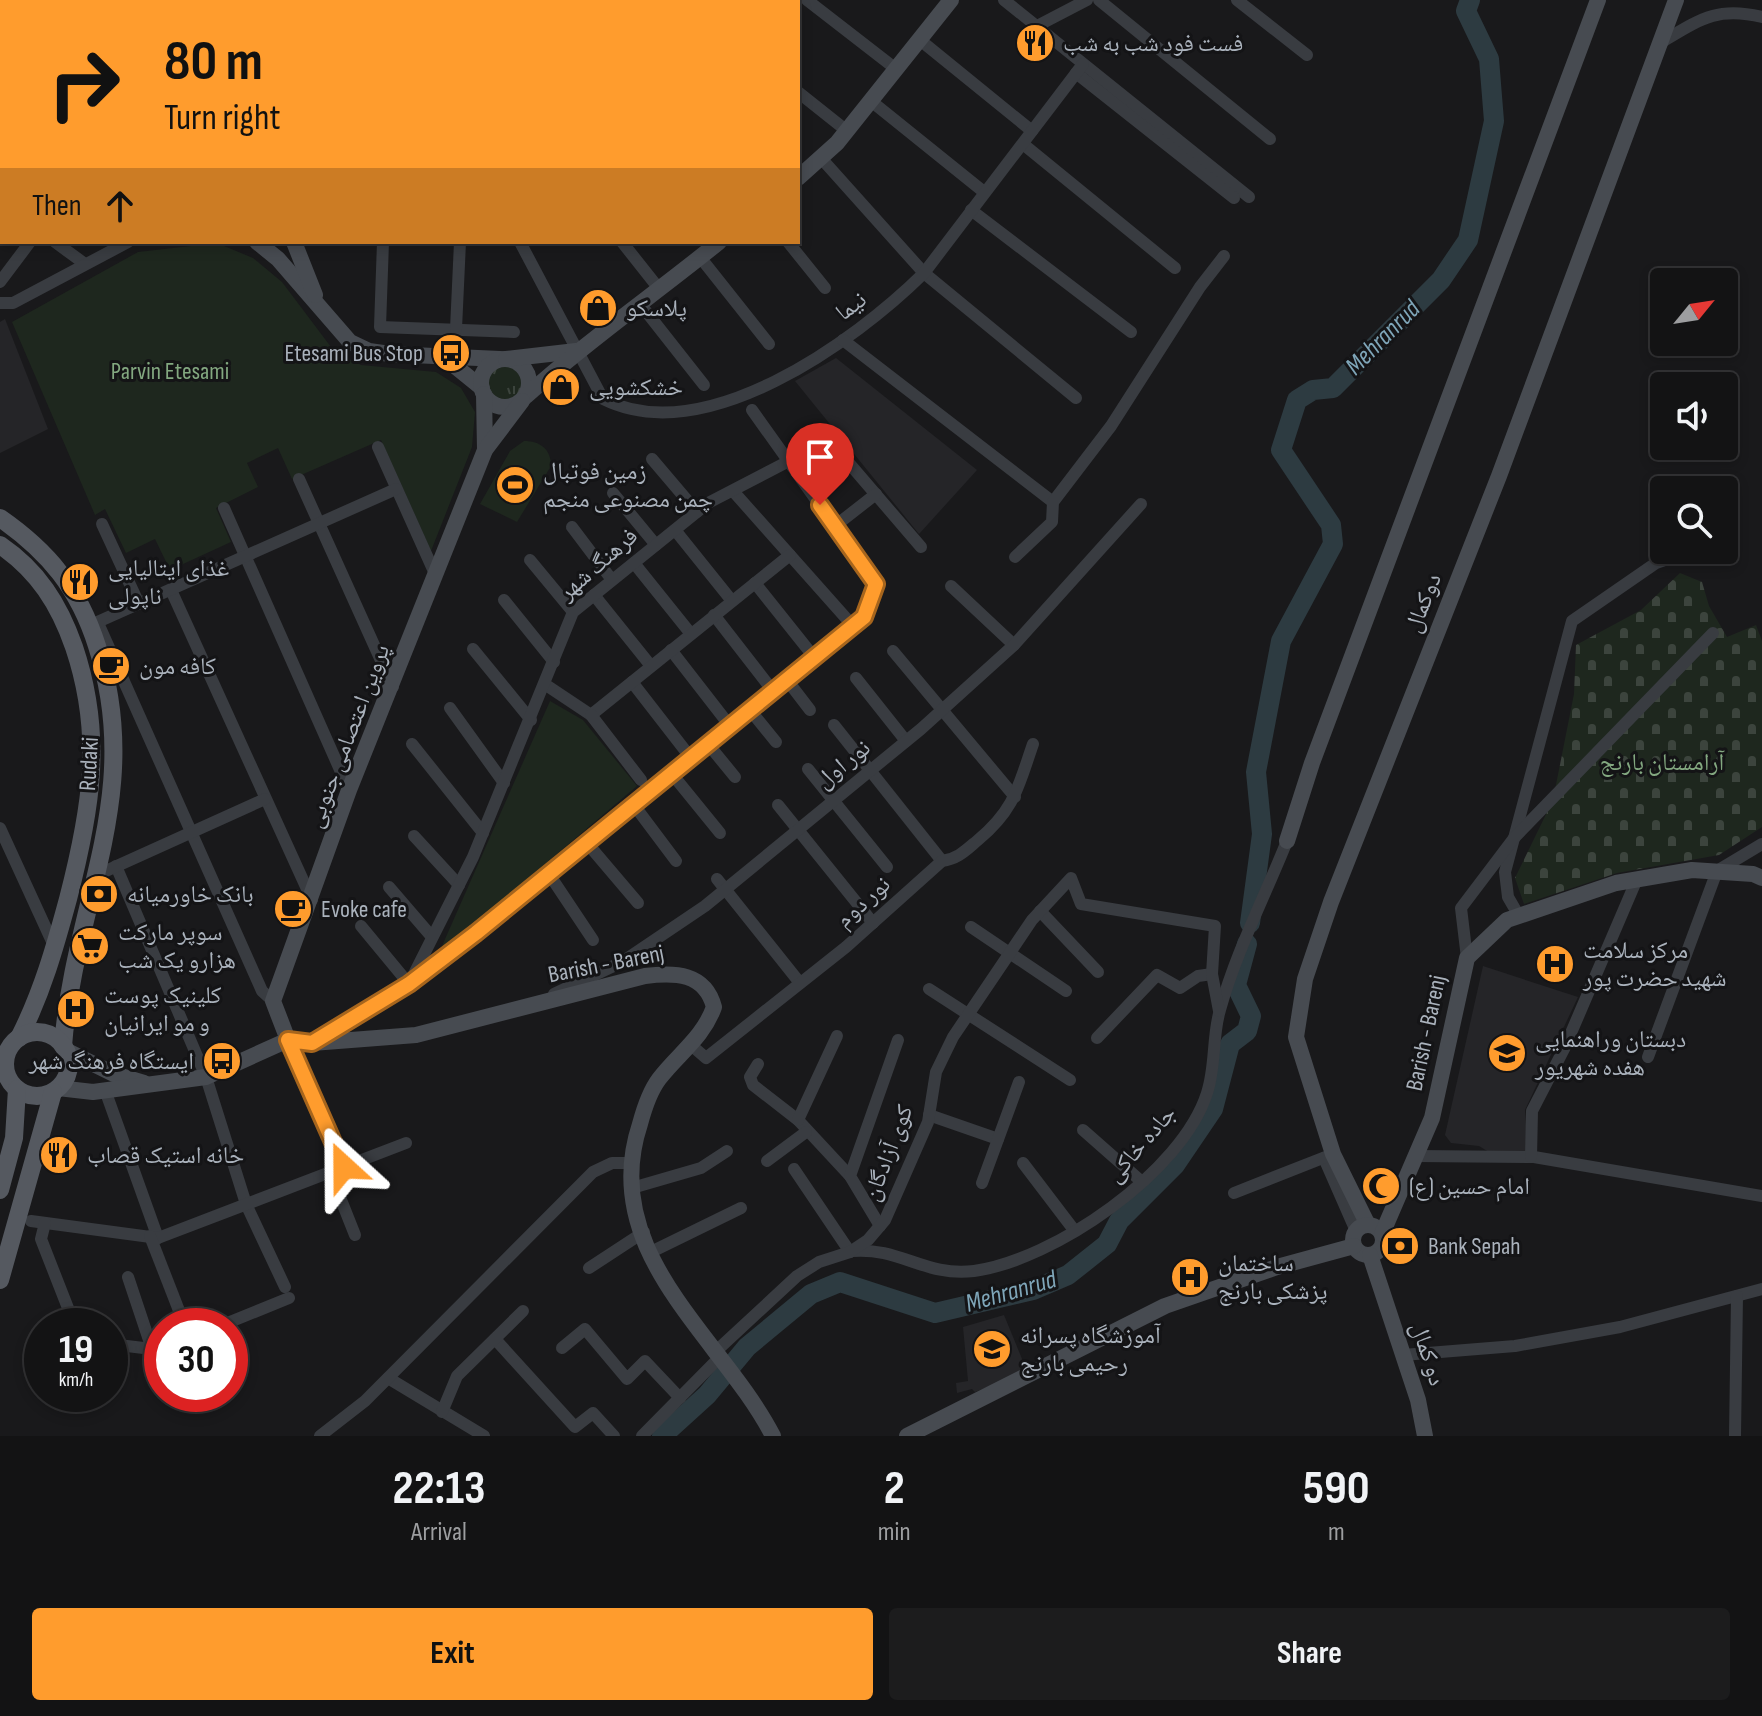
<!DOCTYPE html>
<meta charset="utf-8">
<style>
:root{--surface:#131314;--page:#1c1c1d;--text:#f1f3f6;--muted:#9d9ea0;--line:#323234;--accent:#ff9c2d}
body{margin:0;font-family:"Sofia Sans Condensed","Noto Naskh Arabic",sans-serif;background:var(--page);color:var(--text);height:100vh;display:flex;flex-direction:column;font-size:30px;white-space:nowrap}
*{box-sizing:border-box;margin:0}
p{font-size:26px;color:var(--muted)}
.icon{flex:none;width:44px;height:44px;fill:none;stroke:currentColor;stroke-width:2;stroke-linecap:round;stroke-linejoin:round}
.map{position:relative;height:1436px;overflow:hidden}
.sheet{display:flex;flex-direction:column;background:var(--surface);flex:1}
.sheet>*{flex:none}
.banner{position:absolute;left:0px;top:0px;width:800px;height:244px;box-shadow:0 4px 12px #0003,0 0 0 2px var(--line);background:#ff9c2d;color:#111;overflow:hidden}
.needle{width:52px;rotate:60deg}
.controls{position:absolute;left:1650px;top:268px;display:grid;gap:16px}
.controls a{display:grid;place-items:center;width:88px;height:88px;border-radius:8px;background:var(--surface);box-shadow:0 4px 12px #0003,0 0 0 2px var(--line);font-size:40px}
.speed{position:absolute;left:24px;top:1308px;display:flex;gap:16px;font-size:40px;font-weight:700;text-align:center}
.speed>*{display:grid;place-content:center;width:104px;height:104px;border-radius:50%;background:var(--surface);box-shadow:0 4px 12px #0003,0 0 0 2px var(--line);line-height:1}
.speed small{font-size:20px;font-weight:400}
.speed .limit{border:12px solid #d22;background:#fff;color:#111}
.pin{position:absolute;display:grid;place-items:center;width:68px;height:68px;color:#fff;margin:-82px -34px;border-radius:50% 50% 50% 0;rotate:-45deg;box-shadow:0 0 8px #0007}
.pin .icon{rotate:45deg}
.me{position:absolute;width:88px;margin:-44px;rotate:336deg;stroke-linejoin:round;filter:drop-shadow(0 0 6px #0008)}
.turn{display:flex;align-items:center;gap:28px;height:168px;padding:0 32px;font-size:36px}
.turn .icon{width:104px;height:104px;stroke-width:2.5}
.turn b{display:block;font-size:56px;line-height:68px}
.then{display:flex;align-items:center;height:76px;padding:0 32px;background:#0003;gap:16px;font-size:30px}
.eta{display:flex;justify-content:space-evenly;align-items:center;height:136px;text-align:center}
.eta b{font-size:48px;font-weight:700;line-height:56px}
.cta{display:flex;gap:16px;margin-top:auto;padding:16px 32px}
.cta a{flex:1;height:92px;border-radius:8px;background:var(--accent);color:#111;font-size:32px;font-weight:700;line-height:92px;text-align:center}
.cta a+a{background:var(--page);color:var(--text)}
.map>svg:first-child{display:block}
</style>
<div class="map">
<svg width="1762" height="1436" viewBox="0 0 1762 1436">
<defs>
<pattern id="grass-tufts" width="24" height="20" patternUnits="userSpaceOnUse" patternTransform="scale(2)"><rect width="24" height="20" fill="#1e271e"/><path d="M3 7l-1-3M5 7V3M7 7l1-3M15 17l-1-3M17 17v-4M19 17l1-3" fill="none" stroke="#3c443d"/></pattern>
<pattern id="cemetery-stones" width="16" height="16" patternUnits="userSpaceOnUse" patternTransform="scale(2)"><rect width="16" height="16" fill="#1e271e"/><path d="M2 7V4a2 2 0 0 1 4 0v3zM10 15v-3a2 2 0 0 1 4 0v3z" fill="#3c443d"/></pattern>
</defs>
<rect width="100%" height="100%" fill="#19191b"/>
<g fill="#252528">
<polygon points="5,319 48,429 0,453 0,322"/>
<polygon points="836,358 977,470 919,534 795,381"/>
<polygon points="1483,966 1578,997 1525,1110 1528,1154 1492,1154 1479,1146 1451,1143 1445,1135"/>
<polygon points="1004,1315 1027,1371 975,1392 972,1389 957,1393 956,1383 968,1381 963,1327"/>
</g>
<circle fill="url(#grass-tufts)" cx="505" cy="383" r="18"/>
<polygon fill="url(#cemetery-stones)" points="1680,573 1702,582 1709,606 1727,637 1756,625 1762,641 1762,827 1719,855 1617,873 1524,904 1515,878 1553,800 1574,694 1576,645 1641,610"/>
<g fill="#1e271e">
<polygon points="217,243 253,258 282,282 334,351 361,365 436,372 461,388 475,412 472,447 431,551 381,440 292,479 278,448 247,463 258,487 216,508 231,542 170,570 155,539 126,553 105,509 95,515 12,322 138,252"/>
<path d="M524,441C540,441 551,449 551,466L517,522L480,504L510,451Z"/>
<polygon points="550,701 583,720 637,786 438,955"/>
</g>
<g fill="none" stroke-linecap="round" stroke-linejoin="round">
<g stroke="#2d3b41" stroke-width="20">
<polyline points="1250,923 1262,834 1256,772 1281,641 1333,544 1331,525 1281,450 1297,400 1313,390 1333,388 1441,280 1468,240 1494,121 1489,59 1466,11 1470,0"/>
<polyline points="662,1436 707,1395 747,1347 811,1294 840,1282 935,1313 1033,1290 1068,1275 1107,1244 1119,1221 1175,1165 1213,1109 1230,1044 1247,1031 1251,1016 1236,985 1247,944"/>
</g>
<g stroke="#393c41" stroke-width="12">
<polyline points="138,0 141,2"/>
<polyline points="688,0 691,2"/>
<polyline points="807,0 896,69"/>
<polyline points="1004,0 1249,197"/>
<polyline points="1099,0 1270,139"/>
<polyline points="1237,0 1307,55"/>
<polyline points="23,2 23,0"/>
<polyline points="208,2 210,0"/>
<polyline points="339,2 339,0"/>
<polyline points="425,2 425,0"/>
<polyline points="511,2 511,0"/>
<polyline points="764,2 766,0"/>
<polyline points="1037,26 1087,0"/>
<polyline points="920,40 1032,131"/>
<path d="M1660,43C1699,20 1716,6 1762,17"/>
<polyline points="0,71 2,66"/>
<polyline points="1076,73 1234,198"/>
<polyline points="798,92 847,131"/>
<polyline points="871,101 984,192"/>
<polyline points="0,104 2,106"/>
<polyline points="1023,144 1175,268"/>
<polyline points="821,158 924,273 1076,398"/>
<polyline points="0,202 2,203"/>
<polyline points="971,210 1131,332"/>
<polyline points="55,242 85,264"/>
<polyline points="383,242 380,327 514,332"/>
<path d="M520,242L603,399C705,450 854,342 924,273L1083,64"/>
<polyline points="622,242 660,290"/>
<polyline points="788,242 825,288"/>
<polyline points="700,257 769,344"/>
<polyline points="0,282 30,242"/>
<polyline points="0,303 13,303 128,242"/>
<polyline points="641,305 704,385"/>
<polyline points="456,329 460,242"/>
<polyline points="843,340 1053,502"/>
<polyline points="378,447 436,576"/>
<polyline points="842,455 921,547"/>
<polyline points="652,459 697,512"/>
<polyline points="299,479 393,687"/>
<polyline points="733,491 853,626"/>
<polyline points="613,493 656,545"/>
<polyline points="224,508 349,790"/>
<polyline points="102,524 139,604"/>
<polyline points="835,526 876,494"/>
<polyline points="572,527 612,580"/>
<polyline points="675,530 732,601"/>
<polyline points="1724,540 1727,539"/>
<polyline points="1015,557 1052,522 1053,502 1111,426 1200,287 1224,256"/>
<polyline points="530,560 573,612"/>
<polyline points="634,563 691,634"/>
<polyline points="755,583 814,657"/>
<polyline points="951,586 1014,645"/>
<polyline points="171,590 312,900"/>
<polyline points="594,595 651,666"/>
<polyline points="504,600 554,662"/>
<polyline points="714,615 773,691"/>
<polyline points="98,623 262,991 273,1001"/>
<polyline points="93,624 396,489"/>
<polyline points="473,649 531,720"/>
<polyline points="671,650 730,726"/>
<polyline points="893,651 1015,797"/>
<polyline points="856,678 906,741"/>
<polyline points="787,680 810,710"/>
<polyline points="632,682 691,758"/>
<polyline points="546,685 591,715 790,555"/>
<polyline points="450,708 504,783"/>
<polyline points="750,710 776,742"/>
<polyline points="591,715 641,780"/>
<polyline points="834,725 942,861"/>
<polyline points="412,744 483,833"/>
<polyline points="708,744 735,777"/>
<polyline points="808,769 887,867"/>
<polyline points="672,774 720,833"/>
<polyline points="634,805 676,861"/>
<polyline points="778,805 873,923"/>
<polyline points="0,828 55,948"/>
<polyline points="414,836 459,885"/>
<polyline points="587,843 638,903"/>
<polyline points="116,866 206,1077 246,1204 285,1287"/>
<polyline points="549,874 593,940"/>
<polyline points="97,875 265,799"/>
<polyline points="717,879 800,983"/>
<polyline points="389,887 432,937"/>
<polyline points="1040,911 1098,972"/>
<polyline points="1519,916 1508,897 1505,872 1572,621 1656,563 1694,550"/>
<polyline points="361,926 409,984"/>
<polyline points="971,927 1066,991"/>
<polyline points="1467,958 1461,908 1514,838 1713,633"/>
<polyline points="410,982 473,857 573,612 708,503 789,461"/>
<polyline points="929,989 1070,1080"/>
<polyline points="554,994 622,962 705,906 921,729 1014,645 1141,504"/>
<polyline points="1097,1038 1157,975 1180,988 1198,976 1212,974"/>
<polyline points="288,1040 344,1167"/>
<polyline points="315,1042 370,1011 476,933 864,617 876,584 752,410"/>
<path d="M691,1045L706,1058L846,947L942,861C958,859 966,850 978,840C1015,809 1018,787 1033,744"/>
<polyline points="1648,1057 1717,871 1762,844"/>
<polyline points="758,1064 750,1077 753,1085 798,1120 850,1176"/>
<polyline points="105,1090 158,1238"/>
<polyline points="929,1115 998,1139"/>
<polyline points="798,1120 837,1036"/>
<polyline points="1083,1130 1142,1182"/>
<polyline points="1416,1156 1534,1157 1762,1196"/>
<polyline points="1531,1157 1532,1111 1565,1047 1637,879"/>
<polyline points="1324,1158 1356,1231"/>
<polyline points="767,1161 806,1132"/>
<polyline points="1023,1163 1074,1230"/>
<polyline points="794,1169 850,1252"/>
<polyline points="330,1172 355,1235"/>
<polyline points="982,1183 1019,1082"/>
<polyline points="632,1188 701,1168 727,1151"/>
<polyline points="1234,1193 1333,1154"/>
<polyline points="31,1221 158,1238 406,1143"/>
<polyline points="45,1223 41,1239 75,1326"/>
<polyline points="880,1226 850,1176 898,1040"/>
<polyline points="150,1236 185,1326"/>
<path d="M852,1251C901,1247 924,1277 974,1271C1054,1260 1182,1172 1207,1093C1216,1066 1212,1036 1220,1010C1236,952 1265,896 1287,841"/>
<polyline points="651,1252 741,1208"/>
<polyline points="589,1268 644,1232"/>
<polyline points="128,1277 152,1349"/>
<polyline points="220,1326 289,1298"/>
<polyline points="495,1339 575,1427 593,1413 614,1436"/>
<polyline points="110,1344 152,1349 162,1346"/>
<polyline points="562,1348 585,1329 627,1379 645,1361 680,1398"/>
<polyline points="714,1353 797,1276 819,1262 850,1252 868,1240 885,1220 928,1122 936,1072 953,1037 1032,920 1071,878 1081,904 1215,926 1212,974 1219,1011"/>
<polyline points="1403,1355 1515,1346 1620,1327 1762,1289"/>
<polyline points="388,1378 484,1436"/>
<polyline points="442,1412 457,1376 523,1311"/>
<polyline points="320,1436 365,1401 593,1172 612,1163 631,1163"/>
<polyline points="642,1436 718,1359"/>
<polyline points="1735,1436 1737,1296"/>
</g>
<g stroke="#474b51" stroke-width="16">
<polyline points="276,0 277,2"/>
<polyline points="293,0 294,2"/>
<polyline points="626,2 628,0"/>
<polyline points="798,178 837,143 951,0"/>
<polyline points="257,242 278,259 350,342 369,351 390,354 500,359"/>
<polyline points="294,242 315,295"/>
<polyline points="445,358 482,388"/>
<circle cx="505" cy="383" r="24"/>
<polyline points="506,359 576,351"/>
<polyline points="484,394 485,450"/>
<path d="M526,396C587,341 655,294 719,242"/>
<polyline points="1287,841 1312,763 1598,0"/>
<polyline points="288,1040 273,1001 349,790 485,450 522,401"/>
<polyline points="65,1050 114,1074 144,1083"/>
<path d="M58,1088L93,1092L206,1077L288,1040L312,1043L416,1035L645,976C675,972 705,973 714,1007C703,1038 678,1054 659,1079C650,1091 644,1109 640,1124C597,1253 722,1337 773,1436"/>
<polyline points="1368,1225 1333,1154 1296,1037 1305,979 1331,902 1499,476 1676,0"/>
<circle cx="1368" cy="1240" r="15"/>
<polyline points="1382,1234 1432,1118 1467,958 1507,920 1616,883 1692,870 1753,874 1762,878"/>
<polyline points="1370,1255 1418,1400 1425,1436"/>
<polyline points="907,1436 1165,1306 1277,1267 1354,1246"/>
</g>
<g stroke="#555960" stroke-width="18">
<path d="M0,518C49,552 79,589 97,646C145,795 74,901 63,1046"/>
<path d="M0,545C38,571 59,604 74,647C104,736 91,810 68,899C55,947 42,993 19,1038"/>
<circle cx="37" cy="1064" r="32"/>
<polyline points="0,1190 14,1138 17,1089"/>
<polyline points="0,1280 53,1092"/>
</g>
</g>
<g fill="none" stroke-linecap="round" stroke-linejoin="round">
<g stroke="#a6651d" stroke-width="20">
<polyline id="route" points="344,1167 288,1040 312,1043 409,984 476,933 864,617 876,584 820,505"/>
</g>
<use href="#route" stroke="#ff9c2d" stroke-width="14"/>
</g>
<defs>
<g id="restaurant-disc" transform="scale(2)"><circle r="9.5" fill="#ff9c2d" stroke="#141416"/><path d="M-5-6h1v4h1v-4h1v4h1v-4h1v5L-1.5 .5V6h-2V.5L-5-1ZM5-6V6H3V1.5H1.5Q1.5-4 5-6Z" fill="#111"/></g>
<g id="shop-disc" transform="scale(2)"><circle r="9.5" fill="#ff9c2d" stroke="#141416"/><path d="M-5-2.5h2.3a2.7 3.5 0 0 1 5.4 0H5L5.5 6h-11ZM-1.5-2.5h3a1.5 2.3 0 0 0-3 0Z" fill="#111"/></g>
<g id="bus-disc" transform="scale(2)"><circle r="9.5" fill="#ff9c2d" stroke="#141416"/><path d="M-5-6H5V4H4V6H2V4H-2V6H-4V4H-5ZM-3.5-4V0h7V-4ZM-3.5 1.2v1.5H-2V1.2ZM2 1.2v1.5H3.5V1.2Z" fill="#111"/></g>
<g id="stadium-disc" transform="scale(2)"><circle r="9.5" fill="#ff9c2d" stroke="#141416"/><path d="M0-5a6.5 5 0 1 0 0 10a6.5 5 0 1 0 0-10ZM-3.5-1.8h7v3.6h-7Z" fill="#111"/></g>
<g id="cafe-disc" transform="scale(2)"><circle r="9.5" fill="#ff9c2d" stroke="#141416"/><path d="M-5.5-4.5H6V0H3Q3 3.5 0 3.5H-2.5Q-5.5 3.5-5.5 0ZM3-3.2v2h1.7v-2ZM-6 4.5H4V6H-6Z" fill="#111"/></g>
<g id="bank-disc" transform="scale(2)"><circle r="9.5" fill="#ff9c2d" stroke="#141416"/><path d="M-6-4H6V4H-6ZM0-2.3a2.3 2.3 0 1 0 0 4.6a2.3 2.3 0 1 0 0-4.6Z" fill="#111"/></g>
<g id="supermarket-disc" transform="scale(2)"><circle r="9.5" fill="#ff9c2d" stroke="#141416"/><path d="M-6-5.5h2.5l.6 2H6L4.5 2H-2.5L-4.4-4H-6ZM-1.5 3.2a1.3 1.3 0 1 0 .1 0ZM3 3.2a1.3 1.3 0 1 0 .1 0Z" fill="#111"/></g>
<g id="hospital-disc" transform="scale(2)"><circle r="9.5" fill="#ff9c2d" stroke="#141416"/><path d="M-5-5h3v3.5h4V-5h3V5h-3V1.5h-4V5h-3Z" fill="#111"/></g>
<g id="school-disc" transform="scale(2)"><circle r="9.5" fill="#ff9c2d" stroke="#141416"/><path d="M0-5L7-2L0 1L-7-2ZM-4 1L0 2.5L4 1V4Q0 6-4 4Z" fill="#111"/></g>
<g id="mosque-disc" transform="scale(2)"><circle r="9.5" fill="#ff9c2d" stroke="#141416"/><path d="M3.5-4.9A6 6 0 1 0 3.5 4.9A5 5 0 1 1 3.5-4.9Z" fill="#111"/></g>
</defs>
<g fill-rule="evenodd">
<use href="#restaurant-disc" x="1035" y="43"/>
<use href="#shop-disc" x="598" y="308"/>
<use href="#bus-disc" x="451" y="353"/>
<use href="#shop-disc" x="561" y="387"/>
<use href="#stadium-disc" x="515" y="485"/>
<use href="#restaurant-disc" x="80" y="582"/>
<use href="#cafe-disc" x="111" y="666"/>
<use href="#bank-disc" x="99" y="894"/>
<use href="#cafe-disc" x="293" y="909"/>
<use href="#supermarket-disc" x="90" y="946"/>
<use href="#hospital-disc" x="1555" y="964"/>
<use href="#hospital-disc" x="76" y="1009"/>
<use href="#school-disc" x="1507" y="1053"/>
<use href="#bus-disc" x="222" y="1061"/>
<use href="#restaurant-disc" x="59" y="1155"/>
<use href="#mosque-disc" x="1381" y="1186"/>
<use href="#bank-disc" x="1400" y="1246"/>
<use href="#hospital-disc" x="1190" y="1277"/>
<use href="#school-disc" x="992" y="1349"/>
</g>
<g text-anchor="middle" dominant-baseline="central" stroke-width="6" stroke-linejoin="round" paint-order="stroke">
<g font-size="24" fill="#aab2bc" stroke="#141416" text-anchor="start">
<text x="1063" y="43">فست فود شب به شب</text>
<text x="626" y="308">پلاسکو</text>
<text x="423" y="353" text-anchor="end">Etesami Bus Stop</text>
<text x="589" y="387">خشکشویی</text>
<text x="543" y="471">زمین فوتبال<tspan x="543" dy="28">چمن مصنوعی منجم</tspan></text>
<text x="108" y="568">غذای ایتالیایی<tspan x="108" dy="28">ناپولی</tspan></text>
<text x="139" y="666">کافه مون</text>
<text x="127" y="894">بانک خاورمیانه</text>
<text x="321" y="909">Evoke cafe</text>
<text x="118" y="932">سوپر مارکت<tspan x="118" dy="28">هزارو یک شب</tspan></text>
<text x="1583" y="950">مرکز سلامت<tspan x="1583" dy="28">شهید حضرت پور</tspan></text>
<text x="104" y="995">کلینیک پوست<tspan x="104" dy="28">و مو ایرانیان</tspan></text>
<text x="1535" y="1039">دبستان وراهنمایی<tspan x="1535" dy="28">هفده شهریور</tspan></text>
<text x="194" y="1061" text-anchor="end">ایستگاه فرهنگ شهر</text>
<text x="87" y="1155">خانه استیک قصاب</text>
<text x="1409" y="1186">امام حسین (ع)</text>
<text x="1428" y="1246">Bank Sepah</text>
<text x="1218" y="1263">ساختمان<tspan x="1218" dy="28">پزشکی بارنج</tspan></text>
<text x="1020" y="1335">آموزشگاه پسرانه<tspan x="1020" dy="28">رحیمی بارنج</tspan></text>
</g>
<g font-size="24" fill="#aab2bc" stroke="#141416">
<text transform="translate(851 306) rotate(-37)">نیما</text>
<text transform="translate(598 564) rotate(-41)">فرهنگ شهر</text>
<text transform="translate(1423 603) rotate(-68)">دوکمال</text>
<text transform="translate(348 736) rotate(-69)">پروین اعتصامی جنوبی</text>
<text transform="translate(89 764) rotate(-87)">Rudaki</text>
<text transform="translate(843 764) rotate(-39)">نور اول</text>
<text transform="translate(863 902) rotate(-42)">نور دوم</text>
<text transform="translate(606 964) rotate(-11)">Barish - Barenj</text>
<text transform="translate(1426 1033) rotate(-78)">Barish - Barenj</text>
<text transform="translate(1141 1144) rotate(-49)">جاده خاکی</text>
<text transform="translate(888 1153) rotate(-69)">کوی آزادگان</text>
<text transform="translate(1428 1354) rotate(72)">دو کمال</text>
</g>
<g font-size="24" fill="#83a880" stroke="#141416">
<text x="170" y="371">Parvin Etesami</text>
<text x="1662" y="762">آرامستان بارنج</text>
</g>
<g font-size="26" font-style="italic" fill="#7fa6b9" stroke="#141416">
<text transform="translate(1383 338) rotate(-45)">Mehranrud</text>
<text transform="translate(1011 1292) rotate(-16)">Mehranrud</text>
</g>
</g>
</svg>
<div class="controls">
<a><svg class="needle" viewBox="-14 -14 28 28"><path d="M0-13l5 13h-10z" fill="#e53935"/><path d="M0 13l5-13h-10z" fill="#9d9ea0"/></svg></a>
<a><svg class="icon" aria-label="sound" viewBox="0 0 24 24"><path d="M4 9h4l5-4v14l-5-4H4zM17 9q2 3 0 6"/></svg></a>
<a><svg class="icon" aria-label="search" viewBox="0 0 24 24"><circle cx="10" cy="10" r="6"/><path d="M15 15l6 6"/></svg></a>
</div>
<div class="speed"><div>19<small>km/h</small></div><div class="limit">30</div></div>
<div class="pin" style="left:820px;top:505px;background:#d93025"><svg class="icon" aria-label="arrive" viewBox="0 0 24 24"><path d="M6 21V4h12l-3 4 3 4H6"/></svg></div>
<svg class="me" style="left:344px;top:1167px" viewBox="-20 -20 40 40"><path d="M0-17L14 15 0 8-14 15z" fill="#ff9c2d" stroke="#fff" stroke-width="4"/></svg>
<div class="banner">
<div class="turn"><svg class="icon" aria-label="right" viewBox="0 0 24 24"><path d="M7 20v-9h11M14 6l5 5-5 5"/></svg><div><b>80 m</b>Turn right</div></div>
<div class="then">Then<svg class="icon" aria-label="ahead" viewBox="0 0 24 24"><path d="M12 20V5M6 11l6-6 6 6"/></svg></div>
</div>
</div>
<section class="sheet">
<div class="eta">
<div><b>22:13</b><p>Arrival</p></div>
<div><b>2</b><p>min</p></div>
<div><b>590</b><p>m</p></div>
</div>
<div class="cta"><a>Exit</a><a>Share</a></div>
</section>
